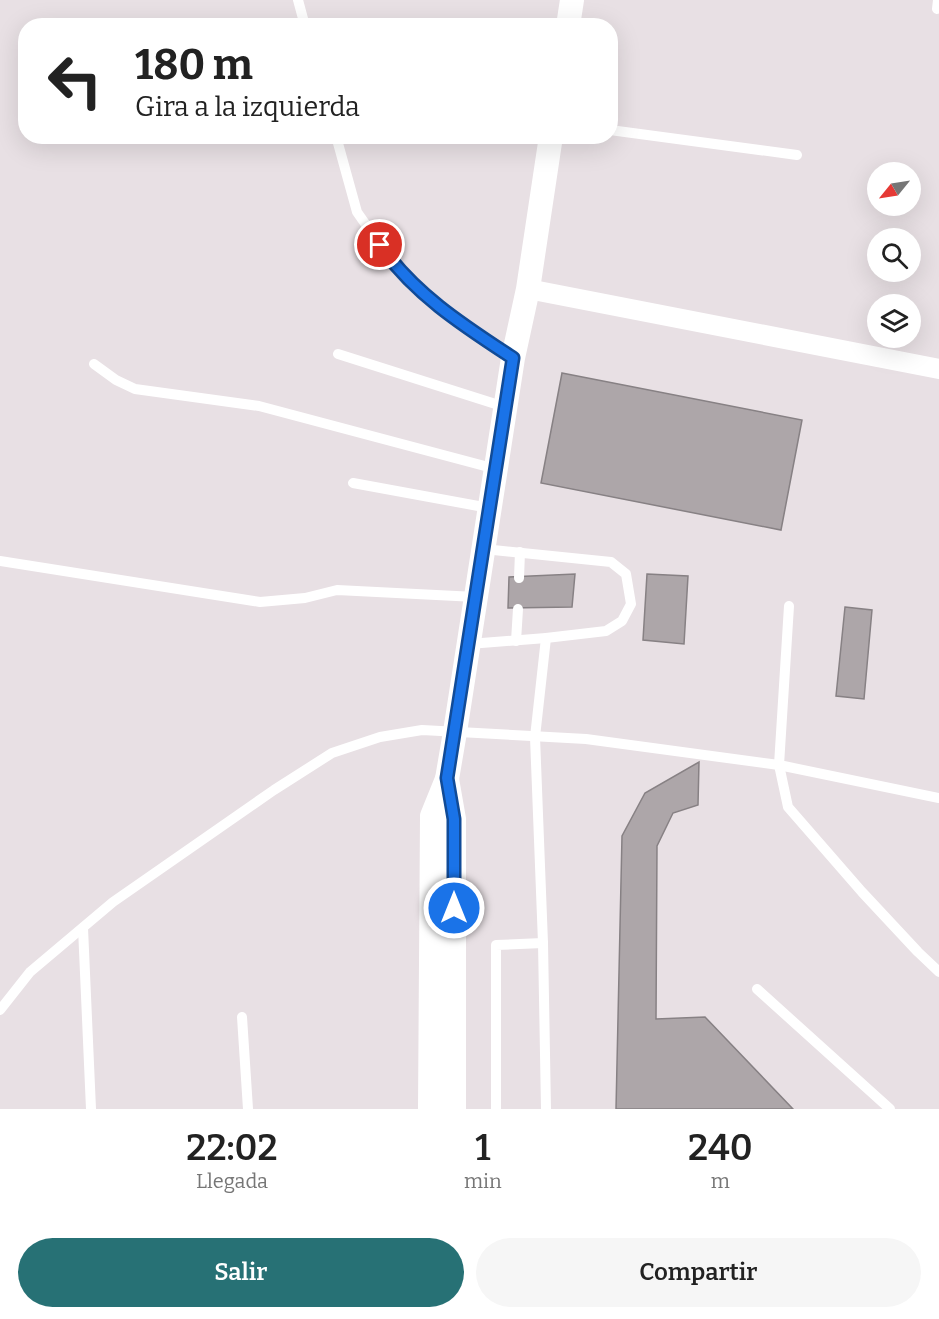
<!DOCTYPE html>
<html lang="es">
<style>
:root{--surface:#fff;--page:#f6f6f6;--text:#222;--muted:#767676;--accent:#277175}
body{margin:0;font-family:Bitter,serif;background:var(--page);color:var(--text);height:100vh;display:flex;flex-direction:column;font-size:22px;white-space:nowrap}
*{box-sizing:border-box;margin:0}
p{font-size:20px;color:var(--muted)}
.icon{flex:none;width:33px;height:33px;fill:none;stroke:currentColor;stroke-width:2;stroke-linecap:round;stroke-linejoin:round}
.map{position:relative;height:1109px;overflow:hidden}
.drawer{display:flex;flex-direction:column;background:var(--surface);flex:1}
.drawer>*{flex:none}
.hud{position:absolute;left:18px;top:18px;width:600px;height:126px;border-radius:24px;box-shadow:0 6px 24px #0002;background:#fff;color:var(--text);overflow:hidden}
.needle{width:39px;rotate:240deg}
.controls{position:absolute;left:867px;top:162px;display:grid;gap:12px}
.controls a{display:grid;place-items:center;width:54px;height:54px;border-radius:50%;background:var(--surface);box-shadow:0 6px 24px #0002;font-size:30px}
.pin{position:absolute;display:grid;place-items:center;width:51px;height:51px;color:#fff;margin:-26px;border:3px solid #fff;border-radius:50%;box-shadow:0 2px 6px #0007}
.me{position:absolute;width:66px;margin:-33px;rotate:0deg;stroke-linejoin:round;filter:drop-shadow(0 0 4px #0008)}
.turn{display:flex;align-items:center;gap:21px;height:126px;padding:0 18px;font-size:27px}
.turn .icon{width:78px;height:78px;stroke-width:2.5}
.turn b{display:block;font-size:42px;line-height:51px}
.eta{display:flex;justify-content:space-evenly;align-items:center;height:102px;text-align:center}
.eta b{font-size:36px;font-weight:600;line-height:42px}
.action{display:flex;gap:12px;margin-top:auto;padding:12px 18px}
.action a{flex:1;height:69px;border-radius:36px;background:var(--accent);color:#fff;font-size:24px;font-weight:600;line-height:69px;text-align:center}
.action a+a{background:var(--page);color:var(--text)}
.map>svg:first-child{display:block}
</style>
<div class="map">
<svg width="939" height="1109" viewBox="0 0 939 1109">
<rect width="100%" height="100%" fill="#e8e0e4"/>
<g fill="#ada6a9" stroke="#878184" stroke-width="1.5">
<polygon points="562,373 802,420 781,530 541,483"/>
<polygon points="575,574 572,607 508,608 509,577"/>
<polygon points="647,574 688,576 684,644 643,640"/>
<polygon points="845,607 872,610 864,699 836,696"/>
<polygon points="699,762 698,805 673,813 657,846 656,1019 705,1017 793,1109 616,1109 622,836 645,793"/>
</g>
<g fill="none" stroke-linecap="round" stroke-linejoin="round">
<g stroke="#fff" stroke-width="10">
<polyline points="298,0 305,26"/>
<polyline points="937,9 938,0"/>
<polyline points="610,130 797,155"/>
<polyline points="336,136 357,212 392,262 438,307 512,357"/>
<polyline points="338,354 505,407"/>
<polyline points="94,364 116,380 135,389 259,406 496,469"/>
<polyline points="353,483 489,508"/>
<polyline points="0,561 260,602 305,598 337,590 476,597"/>
<polyline points="519,578 520,552"/>
<polyline points="789,606 779,765 788,807 862,892 918,952 939,972"/>
<polyline points="516,641 518,609"/>
<polyline points="469,644 546,638 606,631 622,621 631,604 626,574 611,562 484,549"/>
<polyline points="83,928 91,1109"/>
<polyline points="757,989 890,1109"/>
<polyline points="0,1010 30,972 113,902 274,790 332,753 380,737 422,730 586,739 779,765 939,798"/>
<polyline points="242,1017 248,1109"/>
<polyline points="496,1109 496,945 543,943"/>
<polyline points="546,1109 543,943 535,737 546,638"/>
</g>
<polyline stroke="#fff" stroke-width="20" points="528,289 939,369"/>
<g stroke="#fff" stroke-width="24">
<polyline points="568,26 572,0"/>
<polyline points="447,779 454,819 454,1109"/>
<polyline points="430,1109 432,816 447,779 455,732 513,358 528,289 551,136"/>
</g>
</g>
<g fill="none" stroke-linecap="round" stroke-linejoin="round">
<g stroke="#114b97" stroke-width="15">
<path id="route" d="M380,245C414,294 464,326 513,358L447,778L454,819V908"/>
</g>
<use href="#route" stroke="#1a73e8" stroke-width="10"/>
</g>
</svg>
<div class="controls">
<a><svg class="needle" viewBox="-14 -14 28 28"><path d="M0-13l5 13h-10z" fill="#e53935"/><path d="M0 13l5-13h-10z" fill="#767676"/></svg></a>
<a><svg class="icon" aria-label="search" viewBox="0 0 24 24"><circle cx="10" cy="10" r="6"/><path d="M15 15l6 6"/></svg></a>
<a><svg class="icon" aria-label="layers" viewBox="0 0 24 24"><path d="M12 4l9 5-9 5-9-5zM3 14l9 5 9-5"/></svg></a>
</div>
<div class="pin" style="left:380px;top:245px;background:#d93025"><svg class="icon" aria-label="arrive" viewBox="0 0 24 24"><path d="M6 21V4h12l-3 4 3 4H6"/></svg></div>
<svg class="me" style="left:454px;top:908px" viewBox="-20 -20 40 40"><circle r="17" fill="#1a73e8" stroke="#fff" stroke-width="3"/><path d="M0-11L8 9 0 5-8 9z" fill="#fff"/></svg>
<div class="hud">
<div class="turn"><svg class="icon" aria-label="left" viewBox="0 0 24 24"><path d="M17 20v-9H6M10 6l-5 5 5 5"/></svg><div><b>180 m</b>Gira a la izquierda</div></div>
</div>
</div>
<section class="drawer">
<div class="eta">
<div><b>22:02</b><p>Llegada</p></div>
<div><b>1</b><p>min</p></div>
<div><b>240</b><p>m</p></div>
</div>
<div class="action"><a>Salir</a><a>Compartir</a></div>
</section>
